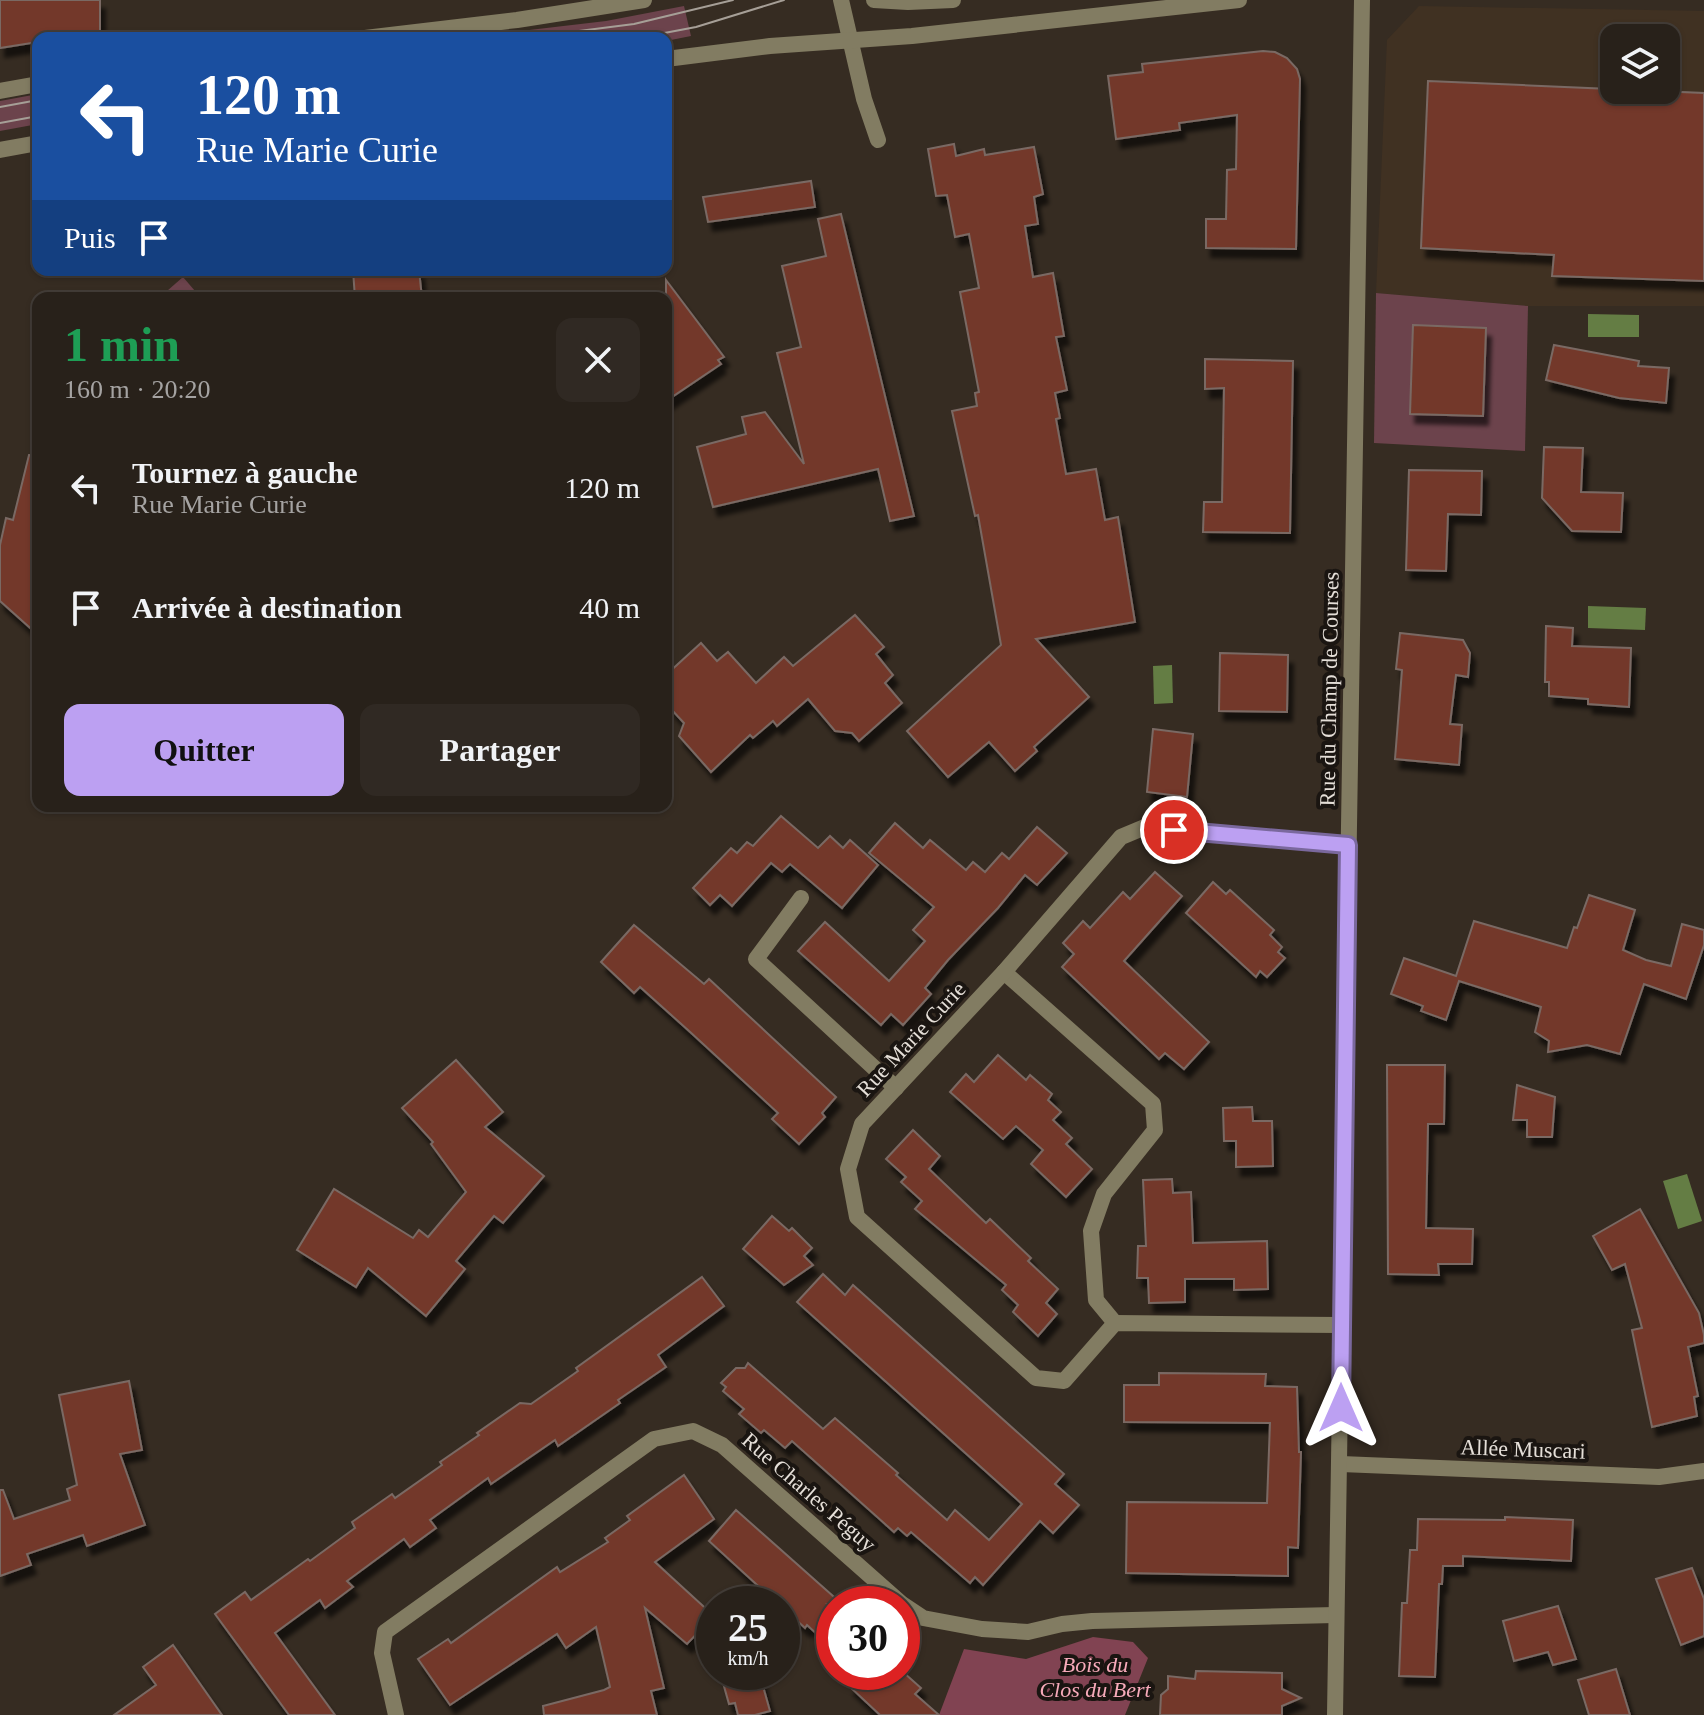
<!DOCTYPE html>
<html lang="fr">
<meta charset="utf-8">
<style>
:root{--surface:#28211a;--page:#302923;--text:#f1f3f6;--muted:#a5a3a2;--line:#443e39;--accent:#bca0f2}
body{margin:0;font-family:"Times New Roman",serif;background:var(--page);color:var(--text);height:100vh;display:flex;flex-direction:column;font-size:30px;white-space:nowrap}
*{box-sizing:border-box;margin:0}
p{font-size:26px;color:var(--muted)}
.icon{flex:none;width:44px;height:44px;fill:none;stroke:currentColor;stroke-width:2;stroke-linecap:round;stroke-linejoin:round}
.map{position:relative;flex:1;overflow:hidden}
.panel{position:absolute;left:32px;top:292px;width:640px;height:520px;display:flex;flex-direction:column;background:var(--surface);border-radius:16px;box-shadow:0 2px 6px #0004,0 0 0 2px var(--line)}
.panel>*{flex:none}
.hud{position:absolute;left:32px;top:32px;width:640px;height:244px;border-radius:16px;box-shadow:0 2px 6px #0004,0 0 0 2px var(--line);background:#1a4fa0;color:#fff;overflow:hidden}
.controls{position:absolute;left:1600px;top:24px;display:grid;gap:16px}
.controls a{display:grid;place-items:center;width:80px;height:80px;border-radius:16px;background:var(--surface);box-shadow:0 2px 6px #0004,0 0 0 2px var(--line);font-size:40px}
.speed{position:absolute;left:696px;top:1586px;display:flex;gap:16px;font-size:40px;font-weight:700;text-align:center}
.speed>*{display:grid;place-content:center;width:104px;height:104px;border-radius:50%;background:var(--surface);box-shadow:0 2px 6px #0004,0 0 0 2px var(--line);line-height:1}
.speed small{font-size:20px;font-weight:400}
.speed .limit{border:12px solid #d22;background:#fff;color:#111}
.pin{position:absolute;display:grid;place-items:center;width:68px;height:68px;color:#fff;margin:-34px;border:4px solid #fff;border-radius:50%;box-shadow:0 2px 8px #0007}
.me{position:absolute;width:88px;margin:-44px;rotate:0deg;stroke-linejoin:round;filter:drop-shadow(0 0 6px #0008)}
.turn{display:flex;align-items:center;gap:28px;height:168px;padding:0 32px;font-size:36px}
.turn .icon{width:104px;height:104px;stroke-width:2.5}
.turn b{display:block;font-size:56px;line-height:68px}
.then{display:flex;align-items:center;height:76px;padding:0 32px;background:#0003;gap:16px;font-size:30px}
.round{display:grid;place-items:center;flex:none;width:84px;height:84px;border-radius:16px;background:var(--page)}
.head{display:flex;align-items:center;justify-content:space-between;height:136px;padding:0 32px}
h1{font-size:48px;font-weight:800;line-height:60px;color:#1e9e55}
.button{display:flex;gap:16px;margin-top:auto;padding:16px 32px}
.button a{flex:1;height:92px;border-radius:16px;background:var(--accent);color:#111;font-size:32px;font-weight:800;line-height:92px;text-align:center}
.button a+a{background:var(--page);color:var(--text)}
ul{padding:0;list-style:none}
li{display:flex;align-items:center;gap:24px;height:120px;padding:0 32px}
li div{flex:1}
li b{display:block;font-size:30px}
li em{font-style:normal}
.map>svg:first-child{display:block}
</style>
<div class="map">
<svg width="1704" height="1715" viewBox="0 0 1704 1715">
<defs>
<filter id="shadow"><feDropShadow dx="5" dy="9" stdDeviation="2" flood-color="#0009"/></filter>
</defs>
<rect width="100%" height="100%" fill="#362c22"/>
<path fill="#403122" fill-rule="evenodd" d="M1419,6L1704,11V306H1528L1376,293L1387,40ZM1614,38H1666V90H1614Z"/>
<g fill="#6c434c">
<polygon points="684,6 691,36 666,41 666,38 462,38 606,21"/>
<polygon points="38,94 38,124 0,131 0,101"/>
<polygon points="183,277 201,298 159,298"/>
<polygon points="1376,293 1528,306 1525,451 1374,443"/>
</g>
<polygon fill="#814352" points="1093,1637 1133,1642 1148,1658 1125,1715 939,1715 964,1649 1026,1659"/>
<g fill="#647d44">
<polygon points="1588,314 1639,315 1639,337 1588,337"/>
<polygon points="1588,606 1646,608 1645,630 1588,628"/>
<polygon points="1172,665 1173,703 1154,704 1153,666"/>
<polygon points="1687,1174 1702,1221 1678,1229 1663,1181"/>
</g>
<g fill="#733929" stroke="#7a6964" stroke-width="2" filter="url(#shadow)">
<polygon points="0,0 100,0 100,33 66,38 38,38 38,42 0,48"/>
<polygon points="1263,51 1275,52 1287,58 1297,69 1300,79 1296,249 1206,248 1206,219 1226,219 1227,170 1236,169 1237,115 1179,123 1180,130 1116,139 1108,76 1143,72 1142,64"/>
<polygon points="1428,81 1704,93 1704,281 1552,276 1554,255 1421,248"/>
<polygon points="954,144 956,156 984,149 985,155 1034,147 1043,194 1034,197 1038,224 1025,226 1033,277 1053,273 1064,336 1056,337 1067,390 1055,393 1060,418 1056,419 1066,474 1096,469 1105,520 1118,517 1135,622 1036,639 1089,697 1034,747 1037,751 1015,771 989,742 948,777 907,731 1001,645 978,515 975,516 952,411 977,406 975,393 979,392 960,292 979,288 969,234 955,237 947,195 936,196 928,149"/>
<polygon points="811,181 815,207 708,222 703,197"/>
<polygon points="841,214 914,516 890,521 878,469 713,507 697,447 746,434 742,417 765,412 804,464 777,353 801,347 782,266 826,256 818,219"/>
<polygon points="353,270 419,270 422,298 355,298"/>
<polygon points="666,280 724,357 718,360 721,364 666,401"/>
<polygon points="1413,325 1486,328 1483,416 1410,414"/>
<polygon points="1554,345 1639,361 1638,366 1669,368 1666,403 1619,398 1546,380"/>
<polygon points="1205,359 1293,361 1290,533 1203,532 1204,502 1222,502 1224,388 1205,389"/>
<polygon points="1544,447 1583,448 1581,492 1623,493 1621,532 1572,531 1542,498"/>
<polygon points="29,455 38,456 38,635 0,601 0,545 6,518 13,520"/>
<polygon points="1409,470 1482,471 1481,515 1448,514 1446,571 1406,570"/>
<polygon points="855,615 884,647 876,654 893,675 885,683 902,703 859,741 852,733 835,731 808,699 777,726 773,721 753,738 750,735 711,772 679,736 684,723 670,708 666,675 701,643 717,661 728,652 756,683 784,657 793,666"/>
<polygon points="1546,626 1573,628 1572,646 1631,648 1629,707 1588,704 1588,699 1549,696 1549,682 1545,682"/>
<polygon points="1400,633 1463,640 1470,653 1468,677 1456,675 1450,724 1462,725 1459,765 1395,759 1402,670 1396,669"/>
<polygon points="1220,653 1288,655 1287,712 1219,711"/>
<polygon points="1153,729 1193,734 1187,797 1147,792"/>
<polygon points="781,816 818,848 830,836 843,848 850,840 878,865 842,908 790,864 782,872 771,863 732,906 720,895 710,905 693,888 731,848 737,853 747,842 753,846"/>
<polygon points="895,823 923,848 930,840 966,870 973,862 985,872 1002,853 1009,859 1037,827 1067,853 1037,885 1025,875 998,908 948,960 925,988 931,994 903,1025 891,1014 881,1025 798,951 825,922 889,981 925,941 913,930 934,907 869,853"/>
<polygon points="1155,872 1182,896 1124,961 1209,1042 1184,1069 1165,1053 1159,1059 1062,967 1074,954 1063,943 1083,921 1090,928 1123,892 1130,899"/>
<polygon points="1213,882 1226,894 1230,890 1274,930 1270,935 1282,947 1278,952 1285,958 1267,977 1260,971 1256,977 1186,913"/>
<polygon points="1589,895 1635,910 1623,950 1646,960 1671,966 1682,924 1704,930 1704,945 1686,999 1644,984 1620,1054 1587,1045 1548,1052 1549,1041 1535,1032 1541,1007 1459,981 1446,1020 1421,1011 1423,1006 1391,994 1404,958 1456,976 1474,921 1567,948 1574,927 1577,928"/>
<polygon points="634,925 704,984 709,979 836,1097 822,1113 825,1117 799,1144 772,1119 778,1113 689,1031 640,987 634,993 601,962"/>
<polygon points="998,1055 1026,1080 1030,1075 1052,1094 1048,1100 1061,1112 1053,1120 1072,1138 1066,1144 1092,1169 1066,1197 1031,1164 1043,1150 1016,1126 1003,1139 950,1092 966,1074 974,1082"/>
<polygon points="456,1060 503,1112 485,1127 544,1176 503,1223 494,1216 456,1261 465,1269 426,1316 368,1268 356,1287 297,1250 334,1189 413,1238 419,1230 428,1237 466,1192 431,1144 433,1142 402,1108"/>
<polygon points="1387,1065 1445,1065 1444,1124 1428,1124 1426,1228 1473,1229 1472,1264 1438,1264 1439,1275 1388,1274"/>
<polygon points="1517,1085 1555,1097 1552,1137 1527,1137 1527,1120 1513,1120"/>
<polygon points="1252,1107 1253,1121 1272,1121 1273,1166 1236,1167 1236,1141 1224,1141 1223,1108"/>
<polygon points="913,1130 940,1156 929,1169 986,1223 990,1219 1031,1258 1028,1261 1058,1289 1046,1303 1057,1314 1038,1336 1013,1312 1018,1305 1002,1290 1006,1285 915,1209 922,1201 901,1182 906,1177 886,1159"/>
<polygon points="1172,1179 1173,1193 1191,1192 1193,1243 1267,1241 1268,1289 1234,1290 1234,1279 1185,1279 1185,1302 1149,1303 1148,1278 1137,1278 1138,1246 1146,1246 1143,1180"/>
<polygon points="1640,1209 1699,1313 1704,1335 1704,1343 1688,1347 1698,1396 1694,1397 1697,1416 1652,1427 1632,1330 1642,1328 1625,1264 1612,1270 1593,1236"/>
<polygon points="772,1216 789,1231 792,1228 812,1248 804,1256 813,1265 784,1285 743,1249"/>
<polygon points="823,1274 845,1295 853,1285 1064,1474 1055,1484 1079,1505 1053,1533 1040,1521 983,1585 975,1577 970,1583 911,1532 907,1536 898,1528 894,1532 792,1441 785,1448 764,1430 761,1433 739,1414 744,1409 723,1391 726,1387 721,1383 736,1368 745,1368 748,1363 823,1429 835,1418 898,1473 896,1475 947,1520 955,1510 989,1540 1022,1504 797,1302"/>
<polygon points="702,1277 724,1306 658,1355 666,1367 618,1400 620,1403 558,1446 555,1440 491,1484 488,1478 430,1520 436,1528 410,1547 404,1539 347,1581 353,1587 325,1608 320,1600 275,1633 335,1715 289,1715 215,1614 245,1592 251,1600 308,1559 310,1561 355,1528 352,1522 392,1494 395,1498 442,1465 440,1462 479,1435 477,1433 520,1403 531,1404 578,1371 576,1368"/>
<polygon points="1159,1373 1266,1374 1265,1386 1297,1387 1299,1452 1301,1452 1298,1548 1288,1547 1288,1576 1126,1573 1127,1502 1267,1503 1270,1423 1124,1422 1124,1385 1159,1385"/>
<polygon points="129,1381 142,1450 120,1454 145,1525 87,1546 83,1535 27,1554 31,1565 0,1576 0,1490 3,1490 14,1519 70,1500 67,1489 77,1485 59,1395"/>
<polygon points="684,1475 714,1519 655,1562 714,1616 687,1644 645,1608 664,1688 651,1691 657,1715 544,1715 543,1706 604,1690 610,1687 596,1627 566,1648 557,1634 450,1705 418,1659 448,1639 451,1643 557,1567 560,1572 608,1542 605,1538 630,1520 627,1516"/>
<polygon points="736,1510 842,1604 828,1604 834,1609 834,1650 807,1625 805,1628 782,1607 782,1604 778,1604 709,1541"/>
<polygon points="1505,1517 1573,1520 1571,1561 1463,1556 1463,1566 1443,1566 1442,1584 1439,1584 1435,1677 1399,1676 1402,1603 1407,1603 1410,1550 1417,1550 1418,1519 1505,1520"/>
<polygon points="1692,1568 1704,1599 1704,1636 1681,1645 1656,1579"/>
<polygon points="1558,1606 1576,1659 1553,1665 1548,1652 1514,1661 1503,1621"/>
<polygon points="173,1645 222,1715 114,1715 156,1685 143,1667"/>
<polygon points="1616,1669 1630,1715 1589,1715 1578,1680"/>
<polygon points="1196,1671 1282,1673 1282,1689 1301,1698 1282,1706 1282,1715 1160,1715 1161,1695 1168,1689 1168,1676 1195,1679"/>
<polygon points="720,1672 759,1672 770,1711 755,1715 738,1715 735,1703 729,1704"/>
<polygon points="862,1672 903,1672 921,1688 915,1694 939,1715 880,1715 849,1686"/>
</g>
<g fill="none" stroke-linecap="round" stroke-linejoin="round">
<g stroke="#827c62" stroke-width="16">
<polyline points="841,0 864,99 878,140"/>
<polyline points="801,898 756,959 896,1088"/>
<polyline points="1004,972 1153,1104 1155,1130 1104,1194 1091,1231 1096,1300 1115,1323"/>
<polyline points="1340,1325 1115,1323 1064,1381 1036,1378 857,1217 848,1169 862,1124 1004,972 1121,837 1145,827 1348,845"/>
<polyline points="1341,1464 1659,1477 1704,1471"/>
<polyline points="396,1715 382,1653 385,1632 654,1439 693,1431 722,1445 902,1604 923,1618 982,1629 1028,1632 1062,1624 1092,1621 1335,1615"/>
<polyline points="1335,1715 1362,0"/>
</g>
<g stroke="#827c62" stroke-width="16">
<polyline points="874,0 908,2 953,0"/>
<polyline points="365,38 517,20 644,0"/>
<polyline points="666,59 770,46 912,36 1239,0"/>
<polyline points="0,91 38,84"/>
<polyline points="0,150 38,143"/>
</g>
<g stroke="#a69f97" stroke-width="2">
<polyline points="524,38 634,24 733,0"/>
<polyline points="638,38 696,27 784,0"/>
<polyline points="0,107 38,100"/>
<polyline points="0,123 38,116"/>
</g>
</g>
<g fill="none" stroke-linecap="round" stroke-linejoin="round">
<g stroke="#7a689d" stroke-width="20">
<polyline id="route" points="1174,830 1348,845 1341,1408"/>
</g>
<use href="#route" stroke="#bca0f2" stroke-width="14"/>
</g>
<g text-anchor="middle" dominant-baseline="central" stroke-width="8" stroke-linejoin="round" paint-order="stroke">
<g font-size="22" fill="#e5dfd8" stroke="#1a1511">
<text transform="translate(1329 689) rotate(-89)">Rue du Champ de Courses</text>
<text transform="translate(911 1039) rotate(-47)">Rue Marie Curie</text>
<text transform="translate(1523 1449) rotate(2)">Allée Muscari</text>
<text transform="translate(809 1492) rotate(41)">Rue Charles Péguy</text>
</g>
<g font-size="22" font-style="italic" fill="#f7aaba" stroke="#1a1511">
<text x="1095" y="1664">Bois du<tspan x="1095" dy="25">Clos du Bert</tspan></text>
</g>
</g>
</svg>
<div class="controls">
<a><svg class="icon" aria-label="layers" viewBox="0 0 24 24"><path d="M12 4l9 5-9 5-9-5zM3 14l9 5 9-5"/></svg></a>
</div>
<div class="speed"><div>25<small>km/h</small></div><div class="limit">30</div></div>
<div class="pin" style="left:1174px;top:830px;background:#d93025"><svg class="icon" aria-label="arrive" viewBox="0 0 24 24"><path d="M6 21V4h12l-3 4 3 4H6"/></svg></div>
<svg class="me" style="left:1341px;top:1408px" viewBox="-20 -20 40 40"><path d="M0-17L14 15 0 8-14 15z" fill="#bca0f2" stroke="#fff" stroke-width="4"/></svg>
<div class="hud">
<div class="turn"><svg class="icon" aria-label="left" viewBox="0 0 24 24"><path d="M17 20v-9H6M10 6l-5 5 5 5"/></svg><div><b>120 m</b>Rue Marie Curie</div></div>
<div class="then">Puis<svg class="icon" aria-label="arrive" viewBox="0 0 24 24"><path d="M6 21V4h12l-3 4 3 4H6"/></svg></div>
</div>
<section class="panel">
<div class="head"><div><h1>1 min</h1><p>160 m · 20:20</p></div><a class="round"><svg class="icon" aria-label="close" viewBox="0 0 24 24"><path d="M6 6l12 12M18 6L6 18"/></svg></a></div>
<ul>
<li><svg class="icon" aria-label="left" viewBox="0 0 24 24"><path d="M17 20v-9H6M10 6l-5 5 5 5"/></svg><div><b>Tournez à gauche</b><p>Rue Marie Curie</p></div><em>120 m</em></li>
<li><svg class="icon" aria-label="arrive" viewBox="0 0 24 24"><path d="M6 21V4h12l-3 4 3 4H6"/></svg><div><b>Arrivée à destination</b></div><em>40 m</em></li>
</ul>
<div class="button"><a>Quitter</a><a>Partager</a></div>
</section>
</div>
